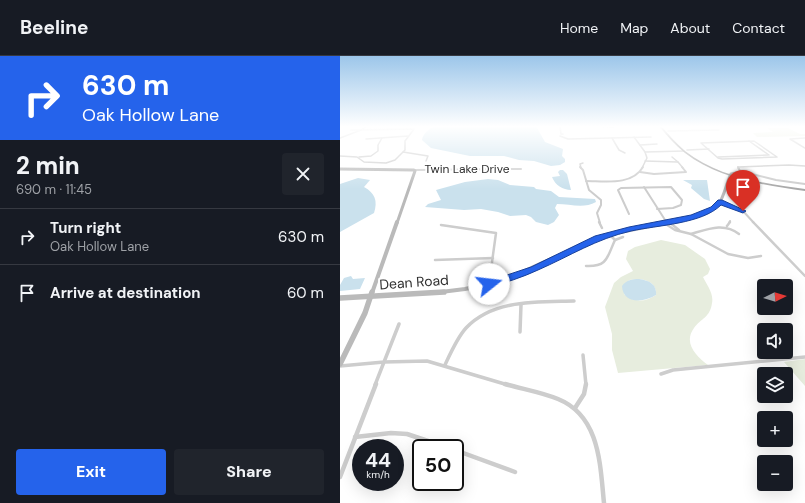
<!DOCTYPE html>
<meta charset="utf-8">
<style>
:root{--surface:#171b24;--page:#20242c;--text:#f1f3f6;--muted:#9ea1a6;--line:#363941;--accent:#2563eb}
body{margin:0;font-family:"DM Sans",sans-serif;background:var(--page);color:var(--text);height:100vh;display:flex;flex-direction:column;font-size:15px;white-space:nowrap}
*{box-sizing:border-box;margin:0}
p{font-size:13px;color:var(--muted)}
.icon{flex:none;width:22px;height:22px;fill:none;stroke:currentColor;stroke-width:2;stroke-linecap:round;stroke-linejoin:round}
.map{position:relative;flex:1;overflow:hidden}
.details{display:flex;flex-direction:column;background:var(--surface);width:340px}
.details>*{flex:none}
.guide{background:#2563eb;color:#fff;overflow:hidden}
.needle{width:26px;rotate:85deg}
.tools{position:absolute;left:417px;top:223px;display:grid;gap:8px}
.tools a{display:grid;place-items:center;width:36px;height:36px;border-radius:4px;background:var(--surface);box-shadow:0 4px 16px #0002;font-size:20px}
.speed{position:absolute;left:12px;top:383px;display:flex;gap:8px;font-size:20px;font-weight:700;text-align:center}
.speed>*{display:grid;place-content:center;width:52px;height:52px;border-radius:50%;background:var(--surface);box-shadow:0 4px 16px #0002;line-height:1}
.speed small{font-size:10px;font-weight:400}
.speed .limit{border:2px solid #111;border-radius:6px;background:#fff;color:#111}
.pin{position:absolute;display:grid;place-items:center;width:34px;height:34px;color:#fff;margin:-41px -17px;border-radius:50% 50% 50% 0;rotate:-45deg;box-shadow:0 0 4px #0007}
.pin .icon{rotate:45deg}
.me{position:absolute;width:44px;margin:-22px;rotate:74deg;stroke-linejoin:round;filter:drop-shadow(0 0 3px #0008)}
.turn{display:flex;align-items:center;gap:14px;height:84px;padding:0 16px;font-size:18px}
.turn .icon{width:52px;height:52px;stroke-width:2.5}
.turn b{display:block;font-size:28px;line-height:34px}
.round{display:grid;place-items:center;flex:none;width:42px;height:42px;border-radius:4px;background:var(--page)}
.head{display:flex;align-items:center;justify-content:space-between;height:68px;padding:0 16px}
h1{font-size:24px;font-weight:800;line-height:30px}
.cta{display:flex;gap:8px;margin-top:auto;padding:8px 16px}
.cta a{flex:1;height:46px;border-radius:4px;background:var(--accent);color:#fff;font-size:16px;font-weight:800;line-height:46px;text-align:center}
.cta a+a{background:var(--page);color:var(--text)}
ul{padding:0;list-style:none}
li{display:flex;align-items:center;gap:12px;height:56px;padding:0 16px;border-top:1px solid var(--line)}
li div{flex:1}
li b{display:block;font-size:15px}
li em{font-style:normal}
header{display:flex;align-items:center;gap:24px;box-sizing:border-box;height:56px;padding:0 20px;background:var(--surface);border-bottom:1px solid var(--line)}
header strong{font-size:19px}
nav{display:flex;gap:22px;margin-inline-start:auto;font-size:14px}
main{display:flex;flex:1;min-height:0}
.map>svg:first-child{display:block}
</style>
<header>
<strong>Beeline</strong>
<nav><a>Home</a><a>Map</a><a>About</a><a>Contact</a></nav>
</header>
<main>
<section class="details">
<div class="guide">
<div class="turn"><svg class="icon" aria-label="right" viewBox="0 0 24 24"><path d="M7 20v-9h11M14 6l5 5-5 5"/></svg><div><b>630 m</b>Oak Hollow Lane</div></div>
</div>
<div class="head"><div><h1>2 min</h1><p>690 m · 11:45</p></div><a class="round"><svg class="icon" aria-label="close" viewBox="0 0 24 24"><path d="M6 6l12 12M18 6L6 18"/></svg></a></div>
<ul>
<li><svg class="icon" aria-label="right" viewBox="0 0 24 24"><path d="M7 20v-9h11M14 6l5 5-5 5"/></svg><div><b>Turn right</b><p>Oak Hollow Lane</p></div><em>630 m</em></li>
<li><svg class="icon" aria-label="arrive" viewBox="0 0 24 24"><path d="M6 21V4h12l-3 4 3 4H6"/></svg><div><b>Arrive at destination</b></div><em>60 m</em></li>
</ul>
<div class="cta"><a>Exit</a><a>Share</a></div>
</section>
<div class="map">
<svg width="465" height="447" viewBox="0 0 465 447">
<rect width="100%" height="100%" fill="#fff"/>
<g fill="#e7edde" fill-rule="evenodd">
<polygon points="427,72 448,72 460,78 465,78 465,80 417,81 413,77 433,76"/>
<path d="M321,184L345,189L365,203L370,213L368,218L363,221C367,229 374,238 372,247C370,262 361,262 354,272C343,287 356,300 368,309L278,317L272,294V278L265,251L274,227L281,221L293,215L286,203L288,195L295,191ZM299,223C308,224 317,228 316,239C306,246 294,247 284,238L289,224Z"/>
<polygon points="465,303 465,330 444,306"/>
</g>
<g fill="#cae1ed">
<path d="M96,70H196L205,86L223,93L222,100L225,103V106L220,109L211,110L194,105L179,104L164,100H130L91,92L82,84C83,77 90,72 96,70Z"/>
<path d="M220,114H223L227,118L231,134C223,134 215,129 212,121L220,120L218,116Z"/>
<path d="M18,122L30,124L24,131C35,137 38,145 34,157L0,176V128Z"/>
<path d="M148,123L158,124L170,129L194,131L196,133L211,135L219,141L255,143L256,146C244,153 230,148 217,148L215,152L219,159L214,166L208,169L196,166L191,161L186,159L170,160L158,156L141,153L124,154L85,151L88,148L101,144L96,134L125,126Z"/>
<polygon points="343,124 367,124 370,145 364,143 351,132 352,129"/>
<polygon points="11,220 13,223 25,222 20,233 0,235 0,229 4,222"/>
<path d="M299,223C308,224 317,228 316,239C305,246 283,249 282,230C286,224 292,223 299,223Z"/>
</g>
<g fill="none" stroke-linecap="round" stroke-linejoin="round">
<g stroke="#cdcdcd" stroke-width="1.5">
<polyline points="220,70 221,78 223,78"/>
<polyline points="240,70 274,71"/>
<polyline points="328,75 379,74"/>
<polyline points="220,80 228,83 311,81"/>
<polyline points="294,81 305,96 307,102 302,112"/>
<polyline points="0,82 21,74 27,70"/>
<polyline points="272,82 279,94 285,97"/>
<polyline points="465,82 450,83 465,92"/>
<polyline points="26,83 68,80"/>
<polyline points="409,85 429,99"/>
<polygon points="414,85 437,101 382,103 378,102 361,87"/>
<polyline points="300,89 317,88"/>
<polyline points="347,94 369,93"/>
<polyline points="63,96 88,100 86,105"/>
<polyline points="305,96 344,95"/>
<polyline points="0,100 17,101 24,106 46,107 55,104 65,94 65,85 74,73 11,74"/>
<polyline points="19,101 31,100 38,95 38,89 42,82"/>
<polyline points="332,101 338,106"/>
<polyline points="378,101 428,99"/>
<polyline points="305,105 338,106 343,112"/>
<polyline points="241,112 240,108 243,107"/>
<polyline points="398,112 398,111 449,109 465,110"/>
</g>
<g stroke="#cdcdcd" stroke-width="2">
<polyline points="240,111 243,114 249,134 261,144 261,149 257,157 260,167"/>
<polyline points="398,111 400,115"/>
<polyline points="74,114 181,113"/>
<polyline points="400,115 436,124 465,128"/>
<polyline points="300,116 314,118 346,116 342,111"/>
<path d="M246,125C264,125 292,130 303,111"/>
<polyline points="304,131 327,167"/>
<polyline points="380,146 403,155 414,167"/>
<polyline points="289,158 278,134 281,132 331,131 342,144 341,149 333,152 317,153"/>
<polyline points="389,167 390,165"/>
</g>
<g stroke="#cdcdcd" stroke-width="2.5">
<polyline points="259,166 262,172"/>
<polyline points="326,166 327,167"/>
<polyline points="329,166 339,174"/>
<polyline points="413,166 465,220"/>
<polyline points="324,167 335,174 351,178 388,198 408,202 421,200"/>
<polyline points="101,169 156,177 149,228"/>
<polyline points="387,170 390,166"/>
<path d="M351,178C368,173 384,166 399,178"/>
<polyline points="275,184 283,181"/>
<polyline points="95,204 153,202"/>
<path d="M246,210C268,211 267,201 275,184L269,178"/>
</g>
<g stroke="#cdcdcd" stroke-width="3.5">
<polyline points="180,276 181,249"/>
<polyline points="243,299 246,329"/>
<path d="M105,309C111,296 117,282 126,272C153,243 198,246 234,245"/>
<polyline points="0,310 44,306 59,268"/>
<polyline points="321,318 333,314 465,301"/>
<polyline points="35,329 44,306 87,305 168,329"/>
</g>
<g stroke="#cdcdcd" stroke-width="4.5">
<path d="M165,328C182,333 201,336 218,343C260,360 260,408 264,447"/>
<polyline points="235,352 244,338 246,328"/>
<polyline points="15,381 51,377 67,378 109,392"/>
<polyline points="115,394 175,416"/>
<polyline points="0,421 36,328"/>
</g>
<g stroke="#bababa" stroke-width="3">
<polyline points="0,113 74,114 75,115 57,167"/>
<polyline points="388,130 396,117"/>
<path d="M325,167C343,163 370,162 381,144C385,136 387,126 391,118L396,117"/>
</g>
<g stroke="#bababa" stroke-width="4">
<polyline points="32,237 57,166"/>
<polyline points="93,237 125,233 165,224 255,183 280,176 330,166"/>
</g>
<g stroke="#bababa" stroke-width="5.5">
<polyline points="0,242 104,236"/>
<polyline points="0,308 25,257 32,236"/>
</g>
<path fill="#a8a8a8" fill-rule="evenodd" d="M319,70H321C329,79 336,87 345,95C379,122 424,127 465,133V135C424,129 379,123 345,97C335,89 327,80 319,70Z"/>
</g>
<linearGradient id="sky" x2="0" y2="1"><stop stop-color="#9cc6ea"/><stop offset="0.53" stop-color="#fff"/><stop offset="1" stop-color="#fff" stop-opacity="0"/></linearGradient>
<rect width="465" height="133" fill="url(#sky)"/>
<path fill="#2563eb" stroke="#184099" d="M378,144H382L406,155L403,157L381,149C362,168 318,169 291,175C256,183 230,200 198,214C183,221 165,227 149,231L144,228L146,226L191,211L255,180L289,171L351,159L371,151Z"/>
<g text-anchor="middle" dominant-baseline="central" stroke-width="4" stroke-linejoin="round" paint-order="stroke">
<g font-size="12" fill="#303030" stroke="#fff">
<text x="127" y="113">Twin Lake Drive</text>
</g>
<g font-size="14" fill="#303030" stroke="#fff">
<text transform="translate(74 226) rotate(-4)">Dean Road</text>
</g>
</g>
</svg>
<div class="tools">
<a><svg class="needle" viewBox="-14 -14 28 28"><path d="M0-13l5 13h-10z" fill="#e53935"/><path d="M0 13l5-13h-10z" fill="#9ea1a6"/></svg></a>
<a><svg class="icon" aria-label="sound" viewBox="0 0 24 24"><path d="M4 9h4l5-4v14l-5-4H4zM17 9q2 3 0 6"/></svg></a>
<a><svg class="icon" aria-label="layers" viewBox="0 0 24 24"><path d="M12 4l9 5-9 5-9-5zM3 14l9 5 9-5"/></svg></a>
<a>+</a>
<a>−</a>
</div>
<div class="speed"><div>44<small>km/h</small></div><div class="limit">50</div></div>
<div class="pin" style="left:403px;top:155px;background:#d93025"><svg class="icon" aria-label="arrive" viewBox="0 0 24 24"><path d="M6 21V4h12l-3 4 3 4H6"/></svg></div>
<svg class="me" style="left:149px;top:228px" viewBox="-20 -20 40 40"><circle r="19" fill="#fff"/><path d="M0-13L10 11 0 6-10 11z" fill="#2563eb"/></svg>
</div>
</main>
